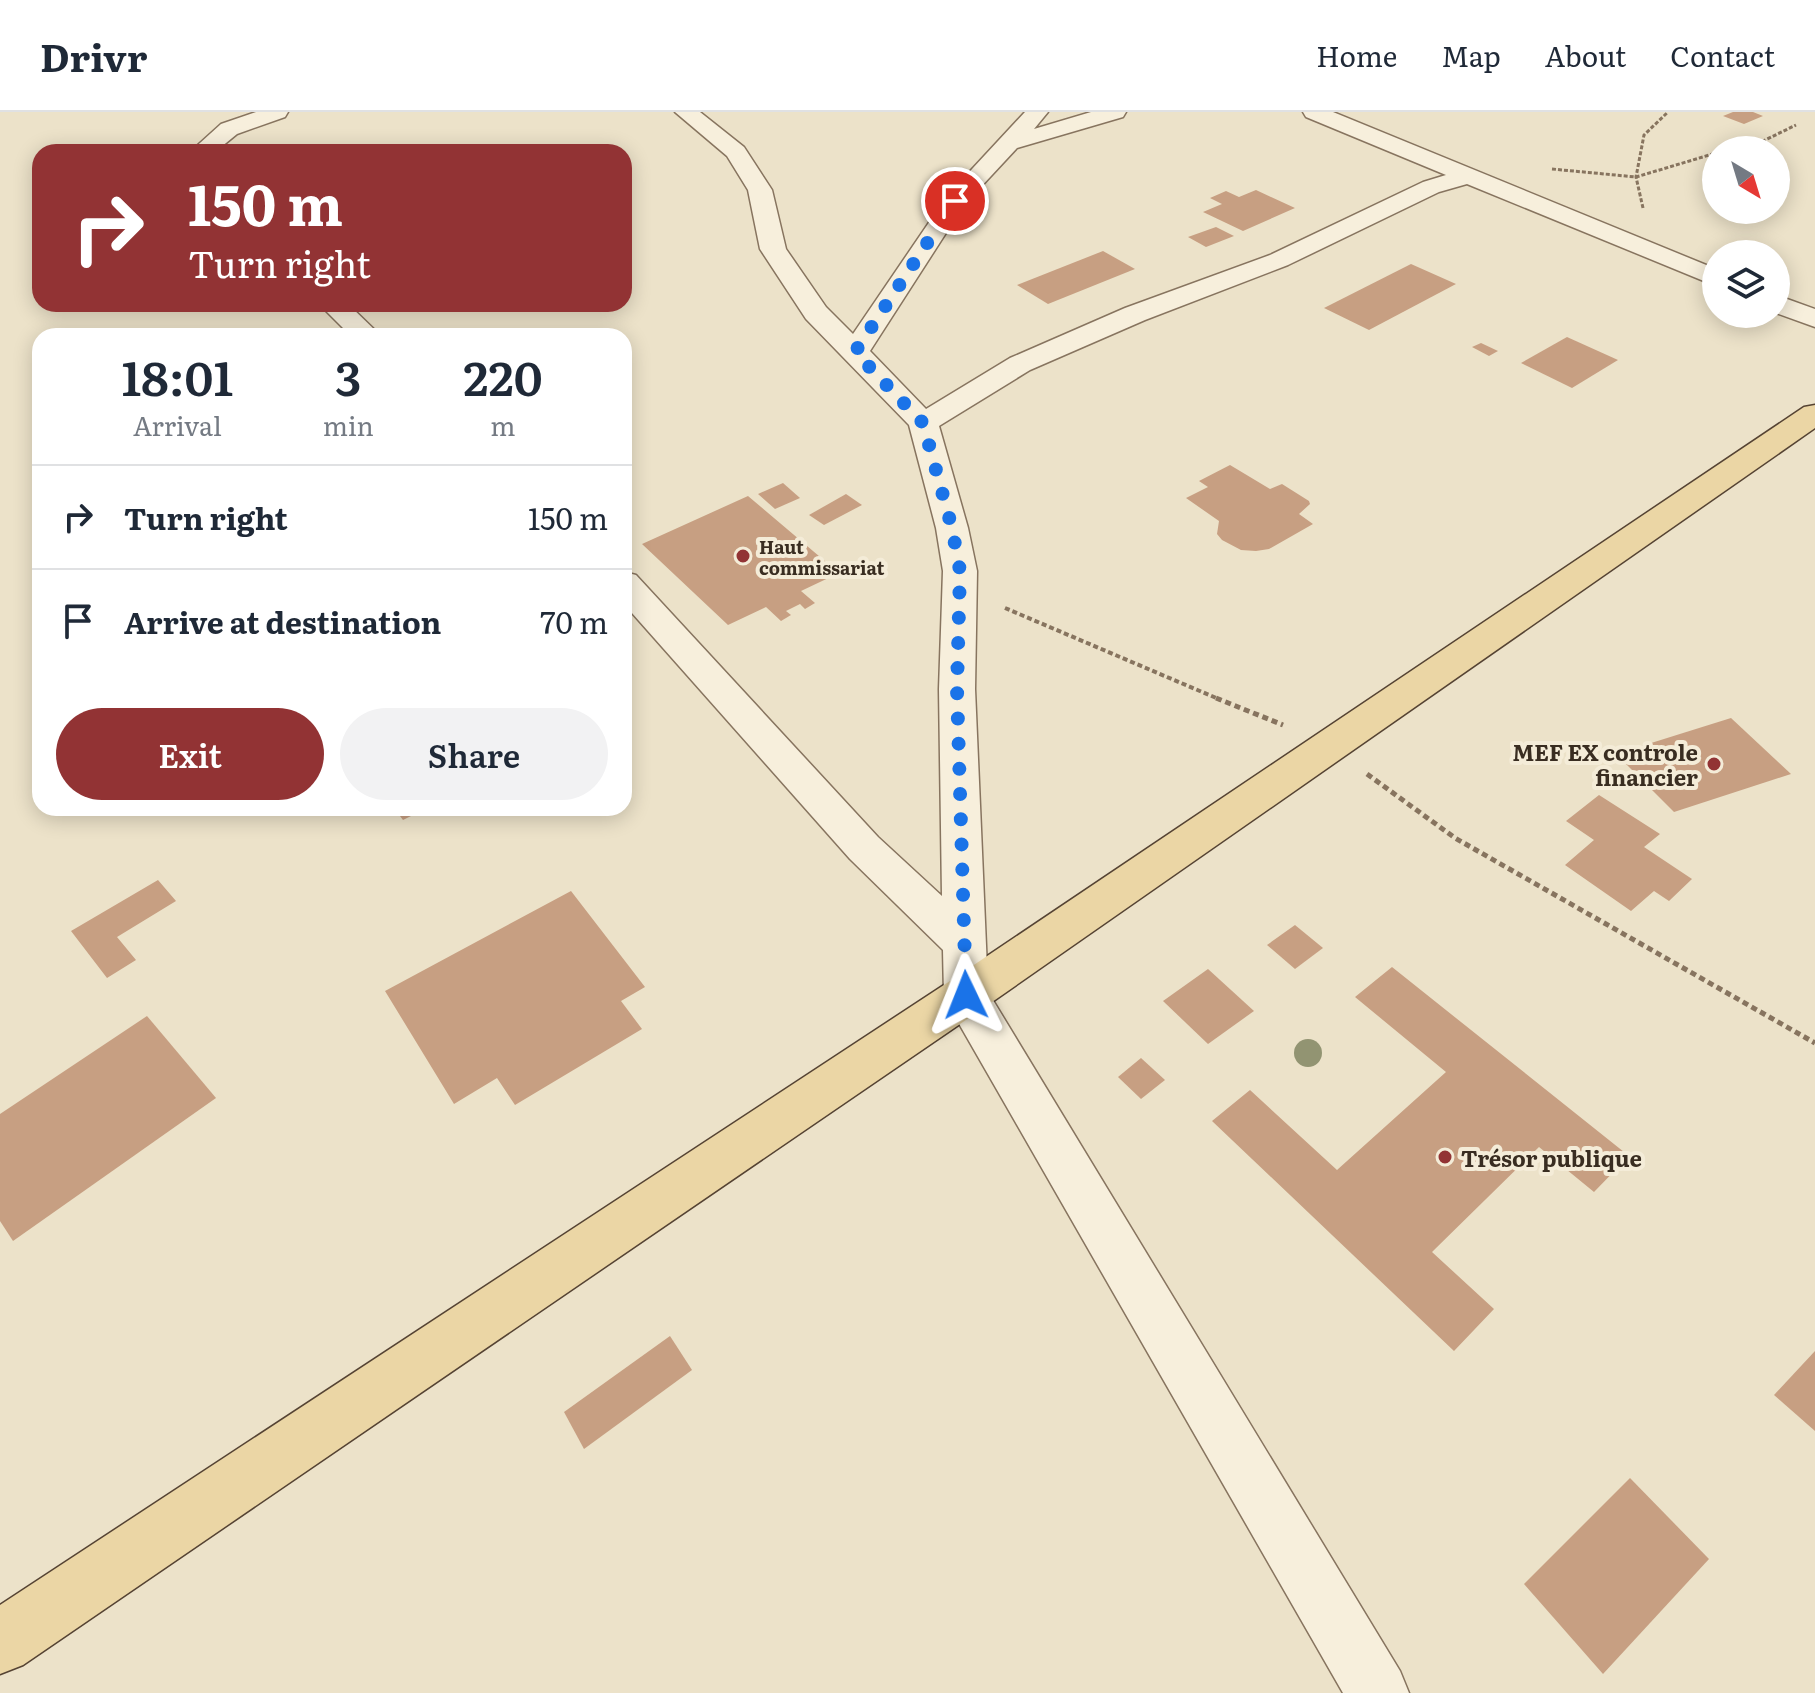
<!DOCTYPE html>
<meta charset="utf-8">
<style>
:root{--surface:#fff;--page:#f2f2f3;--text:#1f2937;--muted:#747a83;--line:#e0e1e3;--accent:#923334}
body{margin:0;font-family:Literata,serif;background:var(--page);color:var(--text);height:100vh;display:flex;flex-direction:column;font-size:30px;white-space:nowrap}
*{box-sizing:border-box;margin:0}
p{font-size:26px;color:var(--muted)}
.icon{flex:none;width:44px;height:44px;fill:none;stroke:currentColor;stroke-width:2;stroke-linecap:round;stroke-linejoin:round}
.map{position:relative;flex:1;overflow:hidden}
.panel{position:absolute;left:32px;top:216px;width:600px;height:488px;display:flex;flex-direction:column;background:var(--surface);border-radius:24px;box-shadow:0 4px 20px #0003}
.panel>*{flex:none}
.banner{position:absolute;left:32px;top:32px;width:600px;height:168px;border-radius:24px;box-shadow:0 4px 20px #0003;background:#923334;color:#fff;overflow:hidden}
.needle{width:52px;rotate:142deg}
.tools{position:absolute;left:1702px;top:24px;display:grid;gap:16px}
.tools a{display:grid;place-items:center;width:88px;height:88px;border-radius:50%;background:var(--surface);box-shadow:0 4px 20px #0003;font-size:40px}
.pin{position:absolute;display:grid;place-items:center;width:68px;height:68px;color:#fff;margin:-34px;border:4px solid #fff;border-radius:50%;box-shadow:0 2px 8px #0007}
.me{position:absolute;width:88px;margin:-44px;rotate:358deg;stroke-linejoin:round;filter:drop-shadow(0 0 6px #0008)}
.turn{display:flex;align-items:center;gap:28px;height:168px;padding:0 24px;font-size:36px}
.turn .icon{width:104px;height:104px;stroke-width:2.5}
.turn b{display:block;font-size:56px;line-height:68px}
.eta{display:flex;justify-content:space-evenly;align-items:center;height:136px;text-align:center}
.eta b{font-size:48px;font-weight:600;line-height:56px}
.cta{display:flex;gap:16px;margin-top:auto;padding:16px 24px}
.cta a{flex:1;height:92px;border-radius:48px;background:var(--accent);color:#fff;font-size:32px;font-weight:600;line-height:92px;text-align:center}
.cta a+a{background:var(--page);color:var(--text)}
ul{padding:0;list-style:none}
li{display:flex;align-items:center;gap:24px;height:104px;padding:0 24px;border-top:2px solid var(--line)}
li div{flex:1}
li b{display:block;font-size:30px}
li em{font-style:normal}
header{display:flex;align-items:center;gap:48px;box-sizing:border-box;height:112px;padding:0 40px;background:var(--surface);border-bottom:2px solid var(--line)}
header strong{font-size:38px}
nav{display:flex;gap:44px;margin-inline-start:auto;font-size:28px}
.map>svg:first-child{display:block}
</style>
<header>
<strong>Drivr</strong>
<nav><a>Home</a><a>Map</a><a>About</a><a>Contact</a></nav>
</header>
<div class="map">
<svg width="1815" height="1581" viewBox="0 0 1815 1581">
<rect width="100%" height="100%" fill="#ece2c9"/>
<g fill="#c79f82">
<polygon points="1733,0 1753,0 1763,4 1744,12 1723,4"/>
<polygon points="1256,78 1295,96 1243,119 1203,100 1222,92 1210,86 1226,79 1239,85"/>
<polygon points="1216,115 1234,124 1206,135 1188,125"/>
<polygon points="1103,139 1135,157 1048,192 1017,173"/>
<polygon points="1411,152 1456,172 1369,218 1324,196"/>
<polygon points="1567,225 1618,248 1572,276 1521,251"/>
<polygon points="1481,231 1498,239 1489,244 1472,235"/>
<polygon points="1230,353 1270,377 1282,372 1309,389 1310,392 1299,402 1313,412 1269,437 1256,439 1241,438 1222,428 1217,422 1219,409 1186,386 1208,375 1199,369"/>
<polygon points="783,371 800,386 775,397 758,382"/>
<polygon points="846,382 862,393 824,413 809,403"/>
<polygon points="748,384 839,461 801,479 815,491 805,497 800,492 786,499 791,503 781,509 766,495 728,513 642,432"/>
<polygon points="1731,606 1791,662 1674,700 1616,642"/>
<polygon points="1599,683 1660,722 1644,735 1692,767 1669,789 1654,779 1631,799 1565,753 1594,728 1566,709"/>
<polygon points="394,696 427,696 403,708"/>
<polygon points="158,768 176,789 117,825 136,848 107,866 71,819"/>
<polygon points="571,779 645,875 621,889 642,917 515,993 497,966 454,992 385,879"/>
<polygon points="1295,813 1323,836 1295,857 1267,833"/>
<polygon points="1392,855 1629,1044 1594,1080 1539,1035 1432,1140 1494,1197 1454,1239 1212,1009 1250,978 1337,1058 1446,960 1355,885"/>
<polygon points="1208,857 1254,899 1208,932 1163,889"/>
<polygon points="147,904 216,986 13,1129 0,1109 0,1002"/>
<polygon points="1141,946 1165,968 1141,987 1118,965"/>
<polygon points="670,1224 692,1258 584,1337 564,1300"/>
<polygon points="1815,1239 1815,1319 1774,1283"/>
<polygon points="1630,1366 1709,1447 1603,1562 1524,1472"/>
</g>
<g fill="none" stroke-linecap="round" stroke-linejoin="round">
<g stroke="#87745f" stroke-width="3">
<g id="street">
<polygon points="256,0 288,0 285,5 237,22 215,40 190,40 221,12"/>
<polygon points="675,0 700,0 744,35 772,78 786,137 826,195 853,222 947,84 1025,0 1048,0 1034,17 1091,0 1126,0 1123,5 1017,36 964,93 870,239 926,297 1010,246 1125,196 1270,143 1423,70 1446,63 1306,5 1303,0 1333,0 1716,157 1716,174 1467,72 1439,80 1288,153 1145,208 1030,258 939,314 968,416 977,459 975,577 988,880 1400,1559 1409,1581 1343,1581 950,896 944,883 943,838 850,747 624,492 624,460 636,463 878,725 942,784 939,577 943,459 936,416 909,313 806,207 760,137 748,78 727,44"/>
<polygon points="1776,183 1815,197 1815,215 1776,201"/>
<polygon points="319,192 348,192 381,224 351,224"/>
</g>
</g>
<g stroke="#554333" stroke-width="3">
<polygon id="primary" points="1815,293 1815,316 982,897 23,1553 0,1562 0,1493 950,869 1804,295"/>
</g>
<g stroke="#87745f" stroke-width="3" stroke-dasharray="4 2" stroke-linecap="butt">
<polyline points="1727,38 1761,30 1796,13"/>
<polyline points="1552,57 1636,65 1716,41"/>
<polyline points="1643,96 1636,65 1644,23 1668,0"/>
</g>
<polyline stroke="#87745f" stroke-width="4" stroke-dasharray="5 3" stroke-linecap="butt" points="1005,496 1221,588"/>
<g stroke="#87745f" stroke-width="5" stroke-dasharray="6 4" stroke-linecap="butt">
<polyline points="1216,586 1283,613"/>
<polyline points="1367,662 1455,726 1815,931"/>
</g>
<use href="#street" fill="#f7efdc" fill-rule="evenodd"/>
<use href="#primary" fill="#ebd6a5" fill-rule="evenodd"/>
</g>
<circle fill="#929472" cx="1308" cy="941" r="14"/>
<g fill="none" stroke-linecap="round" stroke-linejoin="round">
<polyline stroke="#1a73e8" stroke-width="14" stroke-dasharray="0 25.2" points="955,89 855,240 923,311 952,416 960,459 957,577 966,883"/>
</g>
<g fill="#923334" stroke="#f4ecd8" stroke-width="3">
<circle cx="743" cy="444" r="8"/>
<circle cx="1714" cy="652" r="8"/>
<circle cx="1445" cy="1045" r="8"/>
</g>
<g text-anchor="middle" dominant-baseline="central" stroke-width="8" stroke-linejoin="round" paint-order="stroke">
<g font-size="18" font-weight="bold" fill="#392d21" stroke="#f4ecd8" text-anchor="start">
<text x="759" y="434">Haut<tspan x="759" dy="21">commissariat</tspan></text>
</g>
<g font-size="22" font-weight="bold" fill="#392d21" stroke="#f4ecd8" text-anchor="end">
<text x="1698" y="639">MEF EX controle<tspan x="1698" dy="25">financier</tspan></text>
<text x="1461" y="1045" text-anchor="start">Trésor publique</text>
</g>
</g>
</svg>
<div class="tools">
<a><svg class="needle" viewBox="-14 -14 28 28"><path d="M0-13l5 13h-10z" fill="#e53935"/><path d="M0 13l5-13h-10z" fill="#747a83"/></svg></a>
<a><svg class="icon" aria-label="layers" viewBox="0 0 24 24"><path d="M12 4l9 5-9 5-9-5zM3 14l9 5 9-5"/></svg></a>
</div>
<div class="pin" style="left:955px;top:89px;background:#d93025"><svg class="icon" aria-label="arrive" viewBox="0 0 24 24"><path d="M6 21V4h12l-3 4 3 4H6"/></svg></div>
<svg class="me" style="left:966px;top:883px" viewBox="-20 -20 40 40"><path d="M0-17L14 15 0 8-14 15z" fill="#1a73e8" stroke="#fff" stroke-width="4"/></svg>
<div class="banner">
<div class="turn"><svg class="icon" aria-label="right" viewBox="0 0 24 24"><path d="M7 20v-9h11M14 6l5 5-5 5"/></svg><div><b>150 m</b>Turn right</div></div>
</div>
<section class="panel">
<div class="eta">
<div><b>18:01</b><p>Arrival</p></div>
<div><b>3</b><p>min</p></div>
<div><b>220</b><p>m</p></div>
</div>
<ul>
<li><svg class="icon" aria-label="right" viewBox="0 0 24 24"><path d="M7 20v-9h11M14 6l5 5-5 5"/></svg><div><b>Turn right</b></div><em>150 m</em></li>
<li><svg class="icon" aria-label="arrive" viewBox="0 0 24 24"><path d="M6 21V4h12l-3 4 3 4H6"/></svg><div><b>Arrive at destination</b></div><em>70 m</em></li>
</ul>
<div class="cta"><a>Exit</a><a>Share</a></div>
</section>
</div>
